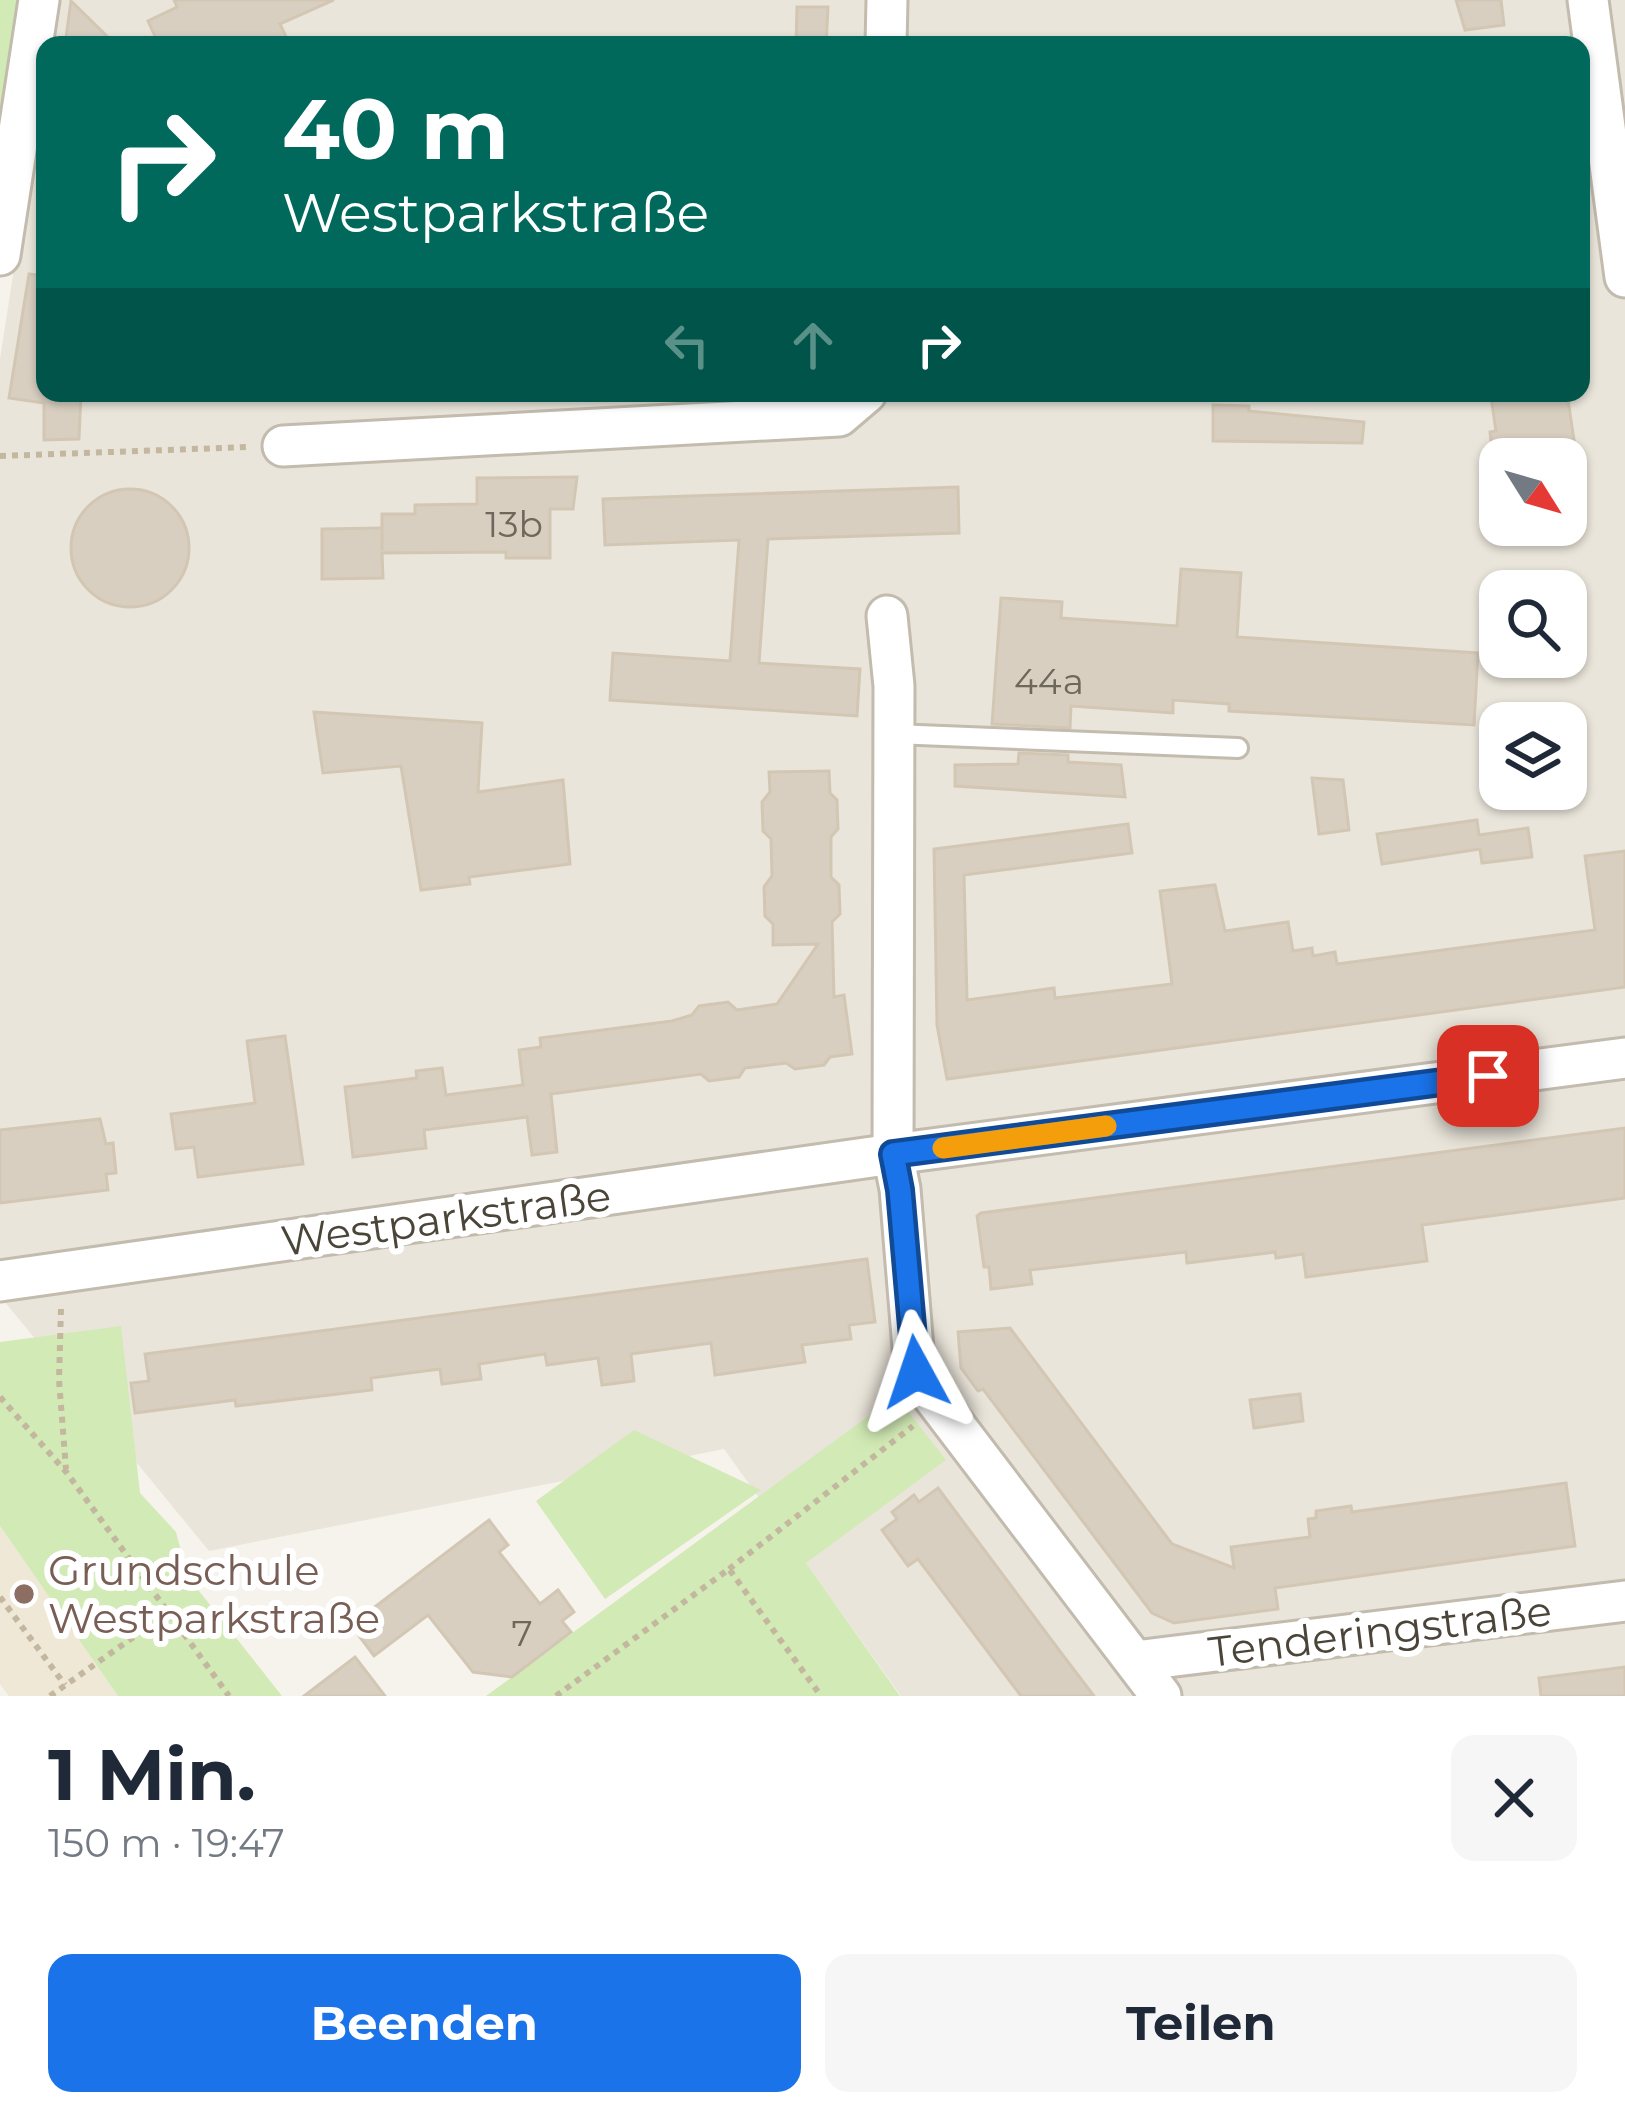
<!DOCTYPE html>
<html lang="de">
<meta charset="utf-8">
<style>
:root{--surface:#fff;--page:#f6f6f7;--text:#1f2937;--muted:#747a83;--accent:#1a73e8}
body{margin:0;font-family:Montserrat,sans-serif;background:var(--page);color:var(--text);height:100vh;display:flex;flex-direction:column;font-size:45px;white-space:nowrap}
*{box-sizing:border-box;margin:0}
p{font-size:39px;color:var(--muted)}
.icon{flex:none;width:66px;height:66px;fill:none;stroke:currentColor;stroke-width:2;stroke-linecap:round;stroke-linejoin:round}
.map{position:relative;height:1696px;overflow:hidden}
.details{display:flex;flex-direction:column;background:var(--surface);flex:1}
.details>*{flex:none}
.hud{position:absolute;left:36px;top:36px;width:1554px;height:366px;border-radius:24px;box-shadow:0 3px 9px #0004;background:#00695c;color:#fff;overflow:hidden}
.needle{width:78px;rotate:127deg}
.buttons{position:absolute;left:1479px;top:438px;display:grid;gap:24px}
.buttons a{display:grid;place-items:center;width:108px;height:108px;border-radius:24px;background:var(--surface);box-shadow:0 3px 9px #0004;font-size:60px}
.pin{position:absolute;display:grid;place-items:center;width:102px;height:102px;color:#fff;margin:-51px;border-radius:24px;box-shadow:0 6px 18px #0006}
.me{position:absolute;width:132px;margin:-66px;rotate:355deg;stroke-linejoin:round;filter:drop-shadow(0 0 9px #0008)}
.turn{display:flex;align-items:center;gap:42px;height:252px;padding:0 48px;font-size:54px}
.turn .icon{width:156px;height:156px;stroke-width:2.5}
.turn b{display:block;font-size:84px;line-height:102px}
.lanes{display:flex;align-items:center;height:114px;padding:0 48px;background:#0003;justify-content:center;gap:60px;direction:ltr}
.lanes .off{opacity:.35}
.round{display:grid;place-items:center;flex:none;width:126px;height:126px;border-radius:24px;background:var(--page)}
.head{display:flex;align-items:center;justify-content:space-between;height:204px;padding:0 48px}
h1{font-size:72px;font-weight:700;line-height:90px}
.primary-button{display:flex;gap:24px;margin-top:auto;padding:24px 48px}
.primary-button a{flex:1;height:138px;border-radius:24px;background:var(--accent);color:#fff;font-size:48px;font-weight:700;line-height:138px;text-align:center}
.primary-button a+a{background:var(--page);color:var(--text)}
.map>svg:first-child{display:block}
</style>
<div class="map">
<svg width="1625" height="1696" viewBox="0 0 1625 1696">
<rect width="100%" height="100%" fill="#f6f3ec"/>
<path fill="#eae5da" fill-rule="evenodd" d="M56,0H1625V1696H901L724,1449L209,1551L0,1296V359L45,69V393H1581V45H49ZM1500,459H1566V525H1500ZM1500,591H1566V657H1500ZM1500,723H1566V789H1500Z"/>
<polygon fill="#efe8d6" points="0,1526 118,1696 9,1696 0,1684"/>
<g fill="#d2eab5">
<polygon points="0,0 19,0 0,121"/>
<polygon points="121,1326 140,1493 176,1532 188,1577 282,1696 118,1696 0,1526 0,1342"/>
<polygon points="896,1396 946,1460 806,1563 900,1696 486,1696"/>
<polygon points="634,1430 761,1490 605,1599 536,1501"/>
</g>
<g fill="#d8cfc1" stroke="#d3c7b4" stroke-width="3">
<polygon points="174,0 334,0 280,24 290,45 159,45 148,21 177,7"/>
<polygon points="1456,0 1501,0 1504,25 1465,30"/>
<polygon points="71,1 116,45 65,45"/>
<polygon points="797,7 828,7 826,45 796,45"/>
<polygon points="29,274 45,276 45,393 81,393 79,439 44,440 44,403 9,398"/>
<polygon points="1518,393 1567,393 1574,440 1519,448 1521,459 1493,459 1490,432 1496,431 1491,397"/>
<polygon points="1213,405 1249,406 1249,411 1364,422 1362,443 1213,441"/>
<polygon points="577,477 573,509 550,509 550,558 506,558 506,552 382,553 383,578 322,579 322,529 382,528 382,550 382,514 415,514 415,505 477,504 477,478"/>
<polygon points="958,487 959,533 768,539 759,663 860,669 857,716 610,700 613,653 730,661 739,540 605,545 603,499"/>
<circle cx="130" cy="548" r="59"/>
<polygon points="1181,569 1241,573 1237,637 1478,653 1474,725 1229,711 1229,704 1173,700 1173,713 1071,706 1070,728 992,724 1001,598 1062,602 1061,618 1177,626"/>
<polygon points="314,712 482,723 478,792 563,780 570,864 469,877 470,884 421,890 401,766 323,773"/>
<polygon points="1019,753 1068,755 1068,762 1121,765 1125,797 955,786 955,765 1018,764"/>
<polygon points="829,771 830,793 837,800 838,829 831,837 831,877 839,885 840,914 832,922 834,997 844,995 852,1054 830,1057 824,1065 795,1069 786,1063 745,1068 739,1077 709,1081 701,1074 551,1094 557,1152 532,1155 527,1117 424,1130 426,1148 353,1157 345,1087 417,1078 416,1071 442,1068 446,1095 523,1085 519,1050 541,1047 540,1038 672,1021 692,1015 699,1006 728,1002 737,1010 777,1004 818,944 773,945 773,924 765,916 764,887 772,876 771,839 763,831 762,802 770,792 769,772"/>
<polygon points="1312,778 1343,780 1349,830 1319,834"/>
<polygon points="1477,820 1479,835 1528,828 1532,857 1482,863 1480,849 1382,864 1377,834"/>
<polygon points="1128,824 1132,853 964,875 967,1000 1054,988 1055,998 1172,984 1160,891 1215,885 1225,931 1288,922 1293,951 1312,948 1313,956 1335,952 1337,964 1595,930 1585,856 1625,851 1625,987 947,1079 937,1025 934,849"/>
<polygon points="285,1036 303,1164 198,1177 194,1147 176,1149 171,1114 255,1103 247,1041"/>
<polygon points="100,1119 106,1144 113,1143 116,1173 106,1174 108,1190 0,1203 0,1130"/>
<polygon points="1625,1128 1625,1198 1422,1225 1427,1261 1306,1277 1303,1254 1276,1258 1275,1252 1187,1263 1186,1252 1030,1270 1032,1284 991,1289 989,1267 984,1267 977,1216 981,1213"/>
<polygon points="867,1259 875,1322 849,1325 851,1339 802,1345 805,1362 715,1375 711,1343 631,1354 634,1381 602,1385 598,1358 547,1365 545,1354 479,1364 481,1379 442,1384 440,1369 371,1378 372,1390 236,1406 235,1400 135,1413 131,1383 149,1381 145,1354"/>
<polygon points="1010,1328 1172,1544 1234,1568 1231,1547 1310,1537 1308,1519 1316,1518 1316,1511 1351,1506 1352,1512 1566,1483 1575,1546 1275,1588 1278,1609 1174,1623 1152,1613 983,1389 978,1391 961,1368 958,1332"/>
<polygon points="1300,1394 1303,1421 1254,1428 1250,1400"/>
<polygon points="938,1488 1062,1654 1094,1696 1021,1696 918,1559 908,1566 882,1530 897,1519 892,1512 914,1495 919,1502"/>
<polygon points="489,1520 508,1545 499,1552 540,1604 558,1590 574,1612 562,1621 571,1632 512,1677 473,1672 428,1615 374,1656 351,1625"/>
<polygon points="355,1657 385,1696 304,1696"/>
<polygon points="1625,1667 1625,1696 1541,1696 1539,1678"/>
</g>
<g fill="none" stroke-linecap="round" stroke-linejoin="round">
<g stroke="#c2bbae" stroke-width="24">
<polyline id="lane" points="894,734 1238,748"/>
</g>
<g stroke="#c2bbae" stroke-width="45">
<g id="street">
<polyline points="1588,0 1625,277"/>
<polyline points="886,45 887,0"/>
<polyline points="0,255 39,0"/>
<polyline points="283,446 839,416 866,393"/>
<polyline points="887,616 894,686 893,1154 900,1189 915,1373 1161,1696"/>
<polyline points="0,1281 893,1154 1625,1058"/>
<polyline points="1135,1661 1625,1601"/>
</g>
</g>
<g stroke="#c4b79f" stroke-width="6" stroke-dasharray="6 6" stroke-linecap="butt">
<polyline points="0,456 249,447"/>
<polyline points="61,1309 59,1380 66,1469"/>
<polyline points="0,1397 67,1473 229,1696"/>
<polyline points="729,1569 913,1426"/>
<polyline points="0,1597 65,1685"/>
<polyline points="50,1696 169,1612"/>
<polyline points="556,1696 729,1569 821,1696"/>
</g>
<use href="#lane" stroke="#fff" stroke-width="18"/>
<use href="#street" stroke="#fff" stroke-width="39"/>
</g>
<g fill="none" stroke-linecap="round" stroke-linejoin="round">
<g stroke="#114b97" stroke-width="30">
<polyline id="route" points="916,1372 900,1190 893,1154 1488,1076"/>
</g>
<use href="#route" stroke="#1a73e8" stroke-width="21"/>
<polyline stroke="#f59e0b" stroke-width="21" points="943,1148 1106,1126"/>
</g>
<circle fill="#8d6e63" stroke="#fff" stroke-width="4.5" cx="24" cy="1594" r="12"/>
<g text-anchor="middle" dominant-baseline="central" stroke-width="12" stroke-linejoin="round" paint-order="stroke">
<g font-size="36" fill="#6e675b">
<text x="514" y="524">13b</text>
<text x="1049" y="681">44a</text>
<text x="522" y="1633">7</text>
</g>
<g font-size="42" fill="#4b4439" stroke="#fff">
<text transform="translate(446 1218) rotate(-8)">Westparkstraße</text>
<text transform="translate(1380 1631) rotate(-7)">Tenderingstraße</text>
</g>
<g font-size="42" fill="#785e54" stroke="#fff" text-anchor="start">
<text x="48" y="1570">Grundschule<tspan x="48" dy="48">Westparkstraße</tspan></text>
</g>
</g>
</svg>
<div class="buttons">
<a><svg class="needle" viewBox="-14 -14 28 28"><path d="M0-13l5 13h-10z" fill="#e53935"/><path d="M0 13l5-13h-10z" fill="#747a83"/></svg></a>
<a><svg class="icon" aria-label="search" viewBox="0 0 24 24"><circle cx="10" cy="10" r="6"/><path d="M15 15l6 6"/></svg></a>
<a><svg class="icon" aria-label="layers" viewBox="0 0 24 24"><path d="M12 4l9 5-9 5-9-5zM3 14l9 5 9-5"/></svg></a>
</div>
<div class="pin" style="left:1488px;top:1076px;background:#d93025"><svg class="icon" aria-label="arrive" viewBox="0 0 24 24"><path d="M6 21V4h12l-3 4 3 4H6"/></svg></div>
<svg class="me" style="left:916px;top:1372px" viewBox="-20 -20 40 40"><path d="M0-17L14 15 0 8-14 15z" fill="#1a73e8" stroke="#fff" stroke-width="4"/></svg>
<div class="hud">
<div class="turn"><svg class="icon" aria-label="right" viewBox="0 0 24 24"><path d="M7 20v-9h11M14 6l5 5-5 5"/></svg><div><b>40 m</b>Westparkstraße</div></div>
<div class="lanes"><svg class="icon off" aria-label="left" viewBox="0 0 24 24"><path d="M17 20v-9H6M10 6l-5 5 5 5"/></svg><svg class="icon off" aria-label="ahead" viewBox="0 0 24 24"><path d="M12 20V5M6 11l6-6 6 6"/></svg><svg class="icon" aria-label="right" viewBox="0 0 24 24"><path d="M7 20v-9h11M14 6l5 5-5 5"/></svg></div>
</div>
</div>
<section class="details">
<div class="head"><div><h1>1 Min.</h1><p>150 m · 19:47</p></div><a class="round"><svg class="icon" aria-label="close" viewBox="0 0 24 24"><path d="M6 6l12 12M18 6L6 18"/></svg></a></div>
<div class="primary-button"><a>Beenden</a><a>Teilen</a></div>
</section>
